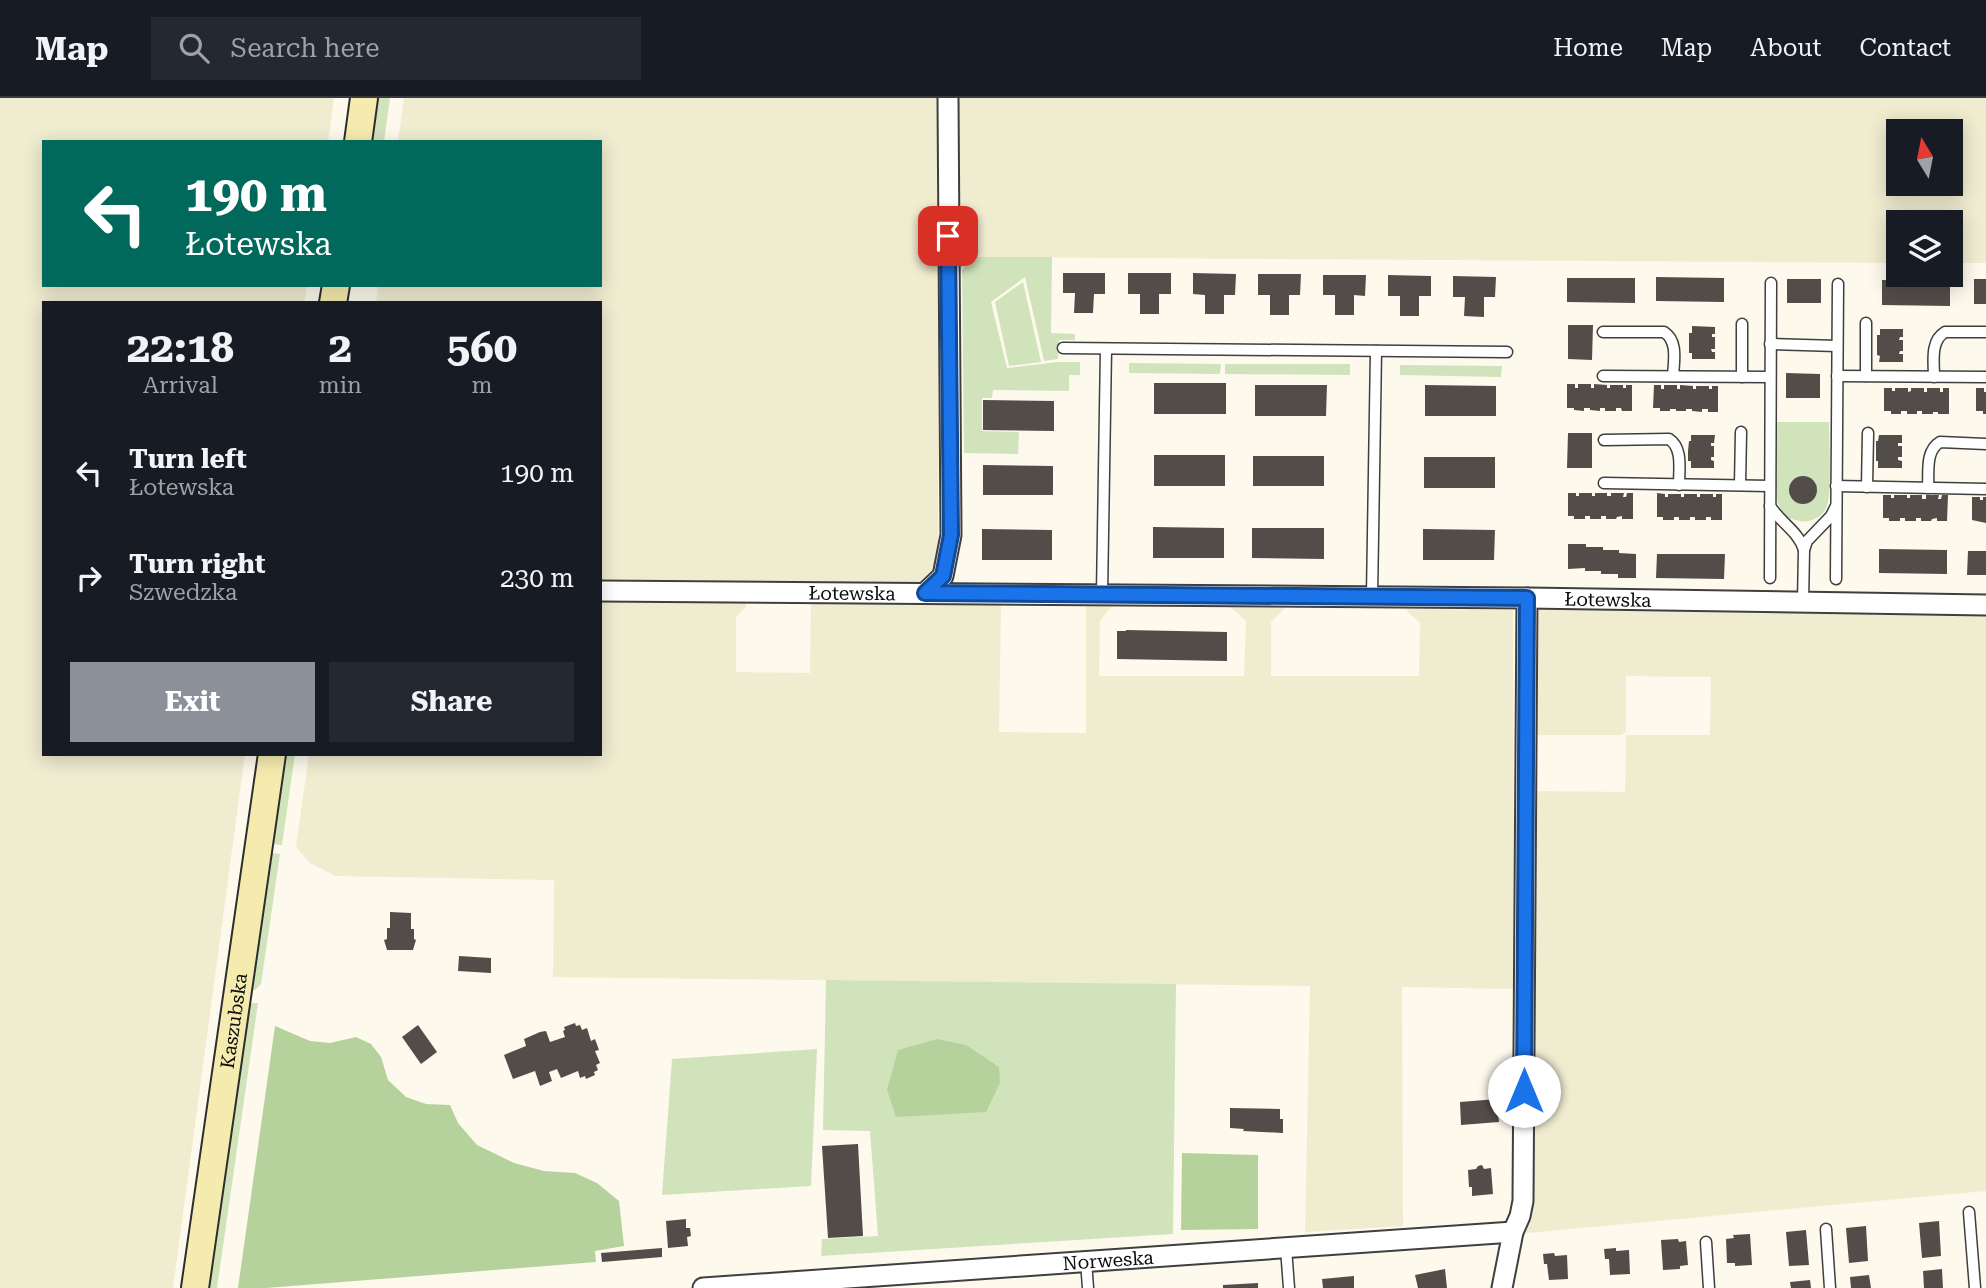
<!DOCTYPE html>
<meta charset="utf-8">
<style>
:root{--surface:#171b24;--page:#242831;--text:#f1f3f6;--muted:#9ea1a6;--line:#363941;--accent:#8c9099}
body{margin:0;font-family:"Roboto Serif",serif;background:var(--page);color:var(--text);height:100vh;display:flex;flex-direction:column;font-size:26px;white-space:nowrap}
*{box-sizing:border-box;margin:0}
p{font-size:23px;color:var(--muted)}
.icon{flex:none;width:38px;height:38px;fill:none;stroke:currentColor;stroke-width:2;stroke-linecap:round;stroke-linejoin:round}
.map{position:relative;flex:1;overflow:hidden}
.sheet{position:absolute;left:42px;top:203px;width:560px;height:455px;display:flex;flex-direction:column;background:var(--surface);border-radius:0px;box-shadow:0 4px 18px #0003}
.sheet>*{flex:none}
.banner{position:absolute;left:42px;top:42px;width:560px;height:147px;border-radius:0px;box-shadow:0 4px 18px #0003;background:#00695c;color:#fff;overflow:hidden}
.needle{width:46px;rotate:350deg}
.controls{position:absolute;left:1886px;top:21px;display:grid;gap:14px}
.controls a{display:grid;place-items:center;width:77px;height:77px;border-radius:0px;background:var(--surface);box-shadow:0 4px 18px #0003;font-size:35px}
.pin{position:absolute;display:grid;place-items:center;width:60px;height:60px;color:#fff;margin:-30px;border-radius:14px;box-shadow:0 4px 10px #0006}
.me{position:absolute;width:77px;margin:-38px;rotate:0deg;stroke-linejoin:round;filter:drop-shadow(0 0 5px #0008)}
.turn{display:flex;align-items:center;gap:24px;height:147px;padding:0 28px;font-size:32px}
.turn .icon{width:91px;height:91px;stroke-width:2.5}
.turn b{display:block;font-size:49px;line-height:60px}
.eta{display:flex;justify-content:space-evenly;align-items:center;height:119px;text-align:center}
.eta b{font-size:42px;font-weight:700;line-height:49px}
.cta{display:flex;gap:14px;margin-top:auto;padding:14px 28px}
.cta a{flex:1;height:80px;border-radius:0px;background:var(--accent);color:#fff;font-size:28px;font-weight:700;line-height:80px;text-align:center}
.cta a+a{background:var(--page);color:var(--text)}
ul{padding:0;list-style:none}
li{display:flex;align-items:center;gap:21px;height:105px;padding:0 28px}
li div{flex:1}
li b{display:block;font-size:26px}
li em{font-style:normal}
header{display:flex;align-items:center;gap:42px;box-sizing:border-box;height:98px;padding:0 35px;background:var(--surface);border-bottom:2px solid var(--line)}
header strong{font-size:33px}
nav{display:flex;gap:38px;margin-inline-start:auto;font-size:24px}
.search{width:490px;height:63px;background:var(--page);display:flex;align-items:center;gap:18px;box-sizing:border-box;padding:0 24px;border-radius:0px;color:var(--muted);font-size:26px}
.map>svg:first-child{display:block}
</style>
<header>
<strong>Map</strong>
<div class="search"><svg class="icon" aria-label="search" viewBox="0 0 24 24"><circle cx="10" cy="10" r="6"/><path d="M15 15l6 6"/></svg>Search here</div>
<nav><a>Home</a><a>Map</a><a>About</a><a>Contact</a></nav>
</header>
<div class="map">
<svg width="1986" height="1190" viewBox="0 0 1986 1190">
<rect width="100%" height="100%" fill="#fdf9ed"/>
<g fill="#f0ecd0" fill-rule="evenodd">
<polygon points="0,0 334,0 328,44 44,44 44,187 307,187 304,205 44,205 44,656 245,656 173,1190 0,1190"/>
<path d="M404,0H1986V165H1951V124H1899V165L975,159L963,156L959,133H939L938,472L923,487L600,485V205H376L378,187H600V44H398ZM1899,33H1951V86H1899Z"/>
<polygon points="746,502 746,509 736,519 736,574 810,575 811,504 1001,505 999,634 1086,635 1086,505 1114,505 1100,523 1099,578 1244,578 1246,523 1229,508 1286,509 1271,524 1271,578 1419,578 1420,525 1405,511 1513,512 1514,891 1402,889 1403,1128 1305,1134 1310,888 553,879 554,782 336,778 310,765 296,749 309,656 600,656 600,503"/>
<polygon points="1534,510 1986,516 1986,1093 1527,1135 1536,890 1535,693 1625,694 1626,637 1710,637 1711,579 1626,578 1626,633 1622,637 1533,637"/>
</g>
<g fill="#d1e3bb">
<polygon points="373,0 390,0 384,44 367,44"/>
<polygon points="975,159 1052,159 1051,235 1075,236 1075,242 1059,242 1058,261 1044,263 1025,179 991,204 1007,270 1058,264 1080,264 1080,277 1069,277 1069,293 993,292 992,300 982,300 982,333 1019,334 1018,356 964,355 962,172"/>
<polygon points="1023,184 1041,264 1009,268 995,204"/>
<polygon points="1129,265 1221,266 1220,276 1129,275"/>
<polygon points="1225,266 1350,266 1350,277 1225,276"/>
<polygon points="1400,267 1502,268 1501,279 1400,277"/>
<path d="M1776,324H1829C1829,341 1832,396 1827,408C1823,419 1811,425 1800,423C1787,421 1781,415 1777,403Z"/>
<polygon points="279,656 295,656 282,747 273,746 270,742"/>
<polygon points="273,755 280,756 261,886 255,892 249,891 268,758"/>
<polygon points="826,882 1176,886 1173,1136 821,1158 822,1141 878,1138 870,1033 823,1032"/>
<polygon points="249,905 258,905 217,1190 210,1190 211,1130"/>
<polygon points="817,951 811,1088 662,1097 672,961"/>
</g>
<g fill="#b6d29c">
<polygon points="275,928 310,943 330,945 356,939 371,946 381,959 388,982 406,999 426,1006 450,1007 458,1025 477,1047 514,1065 544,1073 575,1075 597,1085 619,1103 624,1148 595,1153 596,1164 266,1190 238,1190"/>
<polygon points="937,941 966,947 999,969 1000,985 986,1014 896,1019 887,992 898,952"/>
<polygon points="1182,1055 1258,1057 1258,1131 1181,1132"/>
</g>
<g fill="#534d4a">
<polygon points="1063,175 1105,175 1105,196 1094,196 1093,215 1074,215 1075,195 1063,195"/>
<polygon points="1128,175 1171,175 1171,196 1159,196 1159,216 1140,216 1140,196 1128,196"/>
<polygon points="1193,175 1236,176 1235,197 1224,197 1224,216 1205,216 1205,197 1193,196"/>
<polygon points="1258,176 1301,176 1300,197 1289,197 1289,217 1270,217 1270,197 1258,197"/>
<polygon points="1323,177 1366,177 1365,198 1354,197 1354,217 1335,217 1335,197 1323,197"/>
<polygon points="1388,177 1431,178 1431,198 1419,198 1419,218 1400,218 1400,198 1388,198"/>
<polygon points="1453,178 1496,179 1495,199 1484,199 1484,219 1464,218 1465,199 1453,199"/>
<polygon points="1656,179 1724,180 1724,204 1656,203"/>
<polygon points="1567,180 1635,180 1635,205 1567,204"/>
<rect x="1787" y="181" width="34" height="24"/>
<rect x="1974" y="181" width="12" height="25"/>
<polygon points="1882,182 1950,183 1950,208 1882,207"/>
<polygon points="1568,227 1593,227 1592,262 1568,261"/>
<polygon points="1692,228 1715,229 1715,236 1712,236 1712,239 1715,239 1715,251 1711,251 1712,254 1715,254 1715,261 1692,261 1692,255 1689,255 1689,235 1692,235"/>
<polygon points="1880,231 1903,231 1903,239 1900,239 1899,242 1903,242 1903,253 1900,253 1899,256 1903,256 1903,264 1879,264 1880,258 1877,257 1877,237 1880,237"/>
<polygon points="1786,275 1820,276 1820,300 1786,300"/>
<rect x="1154" y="285" width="72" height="31"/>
<polygon points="1567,286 1575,286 1575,290 1578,290 1578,286 1591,286 1591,290 1594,290 1594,286 1607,287 1607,290 1610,290 1610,287 1623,287 1623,290 1626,290 1626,287 1632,287 1632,313 1622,313 1621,310 1616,310 1616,313 1605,313 1605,310 1600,310 1600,313 1590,312 1590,310 1584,310 1584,313 1574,312 1574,310 1567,310"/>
<polygon points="1255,287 1327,287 1326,318 1255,318"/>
<polygon points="1425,287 1496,288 1496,318 1425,318"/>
<polygon points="1654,287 1661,287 1661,291 1664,291 1664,287 1677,287 1677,291 1680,291 1680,287 1693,288 1693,291 1696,291 1696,288 1709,288 1709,291 1712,291 1712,288 1718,288 1718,314 1708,314 1708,311 1702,311 1702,314 1692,313 1692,311 1686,311 1686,313 1676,313 1676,311 1670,311 1670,313 1660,313 1660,310 1653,310"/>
<polygon points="1884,290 1892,290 1892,293 1895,293 1895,290 1908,290 1908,294 1911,293 1911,290 1924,290 1924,294 1927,294 1927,290 1940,290 1940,294 1943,294 1943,290 1949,290 1949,316 1938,316 1938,314 1933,314 1933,316 1922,316 1922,313 1917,313 1917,316 1907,316 1907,313 1901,313 1901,316 1891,316 1891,313 1884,313"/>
<polygon points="1976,290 1984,290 1984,294 1986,294 1986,316 1983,316 1983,313 1976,313"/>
<polygon points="983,302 1054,303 1054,333 983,332"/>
<polygon points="1568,335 1592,335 1592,370 1567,370"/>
<polygon points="1691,337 1715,337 1714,345 1711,345 1711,348 1714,348 1714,359 1711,359 1711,362 1714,363 1714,370 1691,370 1691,363 1688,363 1688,353 1689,343 1691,343"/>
<polygon points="1879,337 1902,337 1902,345 1898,345 1898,348 1902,348 1902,359 1898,359 1898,362 1902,363 1902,370 1878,370 1878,363 1876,363 1876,343 1878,343"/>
<rect x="1154" y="357" width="71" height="31"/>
<rect x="1253" y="358" width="71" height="30"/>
<rect x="1424" y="359" width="71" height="31"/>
<polygon points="983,367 1053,368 1053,397 983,397"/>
<circle cx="1803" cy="392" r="14"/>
<polygon points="1568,395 1576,395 1576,398 1579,398 1579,395 1592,395 1592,398 1595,398 1595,395 1607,395 1607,398 1611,398 1611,395 1624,395 1623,399 1626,399 1627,395 1633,395 1633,421 1622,421 1622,418 1617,419 1616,421 1606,421 1606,418 1601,418 1601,421 1590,421 1590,418 1585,418 1585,421 1574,421 1574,418 1568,418"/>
<polygon points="1657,395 1665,396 1665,399 1668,399 1668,396 1681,396 1681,399 1684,399 1684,396 1697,396 1697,399 1700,399 1700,396 1713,396 1713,399 1716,399 1716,396 1722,396 1722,422 1711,422 1711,419 1706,419 1706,422 1695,422 1695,419 1690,419 1690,422 1679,422 1679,419 1674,419 1674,422 1663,422 1663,419 1657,419"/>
<polygon points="1883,397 1891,397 1891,400 1894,400 1894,397 1907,397 1907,400 1910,400 1910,397 1922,397 1922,401 1926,401 1926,397 1939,397 1938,401 1941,401 1942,397 1948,397 1947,423 1937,423 1937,420 1932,421 1931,423 1921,423 1921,420 1916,420 1916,423 1905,423 1905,420 1900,420 1900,423 1889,423 1889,420 1883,420"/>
<polygon points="1972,399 1980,399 1980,402 1983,402 1983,399 1986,399 1986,425 1972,422"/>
<polygon points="1153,429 1224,430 1224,460 1153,460"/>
<polygon points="1252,430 1324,430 1324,461 1252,460"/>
<polygon points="982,431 1052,432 1052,462 982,462"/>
<polygon points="1423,431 1495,432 1494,462 1423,462"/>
<polygon points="1568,446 1586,446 1586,449 1603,449 1603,452 1619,452 1619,455 1636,456 1636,480 1618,480 1618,476 1601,476 1601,473 1585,473 1585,470 1568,471"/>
<polygon points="1879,451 1947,452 1947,476 1879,475"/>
<polygon points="1968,453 1986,453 1986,477 1967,477"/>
<polygon points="1657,456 1725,456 1724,481 1656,480"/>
<polygon points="1126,532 1227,534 1227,563 1117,561 1117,533 1126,533"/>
<polygon points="390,814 411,815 411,831 414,831 414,841 416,842 413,852 387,852 384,842 387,841 387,830 390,830"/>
<polygon points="459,858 491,860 491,875 458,873"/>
<polygon points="575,925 576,928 580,927 582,932 587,930 591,943 595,941 599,952 595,953 600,965 596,967 598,972 594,974 595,977 586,981 585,978 580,980 578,973 561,980 557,971 549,974 552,983 540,988 535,973 513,981 504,957 526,948 524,941 540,934 546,933 550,944 565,939 563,933 565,932 564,929"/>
<polygon points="418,927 437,954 421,966 402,939"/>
<polygon points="1497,1001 1499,1024 1461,1027 1460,1004"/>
<polygon points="1230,1010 1280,1011 1280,1021 1283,1021 1283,1035 1243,1033 1244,1031 1230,1030"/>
<polygon points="858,1046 863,1138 828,1140 822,1048"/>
<polygon points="1482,1067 1484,1071 1491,1070 1493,1096 1472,1098 1472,1089 1469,1089 1468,1072 1476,1071 1478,1068"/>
<polygon points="686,1121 686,1130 690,1130 691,1138 687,1139 688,1148 668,1150 666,1123"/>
<polygon points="1939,1123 1941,1158 1922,1160 1919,1125"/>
<polygon points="1866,1128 1868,1163 1849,1165 1846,1130"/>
<polygon points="1806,1132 1809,1167 1789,1168 1786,1134"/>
<polygon points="1750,1136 1752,1167 1735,1168 1735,1165 1727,1165 1726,1141 1734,1140 1733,1137"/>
<polygon points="1678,1141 1679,1144 1686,1143 1688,1167 1680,1168 1680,1171 1663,1172 1661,1142"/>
<polygon points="662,1150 662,1159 602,1164 601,1155"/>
<polygon points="1616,1150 1616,1153 1629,1152 1630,1176 1610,1177 1609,1161 1605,1161 1604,1151"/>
<polygon points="1554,1155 1555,1158 1567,1157 1568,1181 1549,1182 1547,1166 1544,1166 1543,1156"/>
<polygon points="1445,1171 1447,1190 1418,1190 1415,1177"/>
<polygon points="1942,1171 1943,1190 1924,1190 1923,1173"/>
<polygon points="1869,1177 1871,1190 1851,1190 1850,1179"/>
<polygon points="1354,1178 1354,1190 1323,1190 1322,1181"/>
<polygon points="1810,1182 1811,1190 1791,1190 1790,1184"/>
<polygon points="1258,1185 1258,1190 1223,1190 1223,1187"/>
</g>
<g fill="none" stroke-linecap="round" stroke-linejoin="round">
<g stroke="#3f3f3f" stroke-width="13">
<g id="service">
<path d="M1603,234H1664C1678,243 1674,262 1673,278"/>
<polyline points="1770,246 1837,248"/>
<polyline points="1063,250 1507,254"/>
<polyline points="1603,278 1770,279"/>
<polyline points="1837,278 1986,279"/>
<polyline points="1866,278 1866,225"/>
<polyline points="1742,279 1742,226"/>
<path d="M1934,279C1934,264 1930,243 1945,234H1986"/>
<path d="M1604,342L1669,341C1683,350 1679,371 1679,387"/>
<polyline points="1604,385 1770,388"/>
<polyline points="1740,387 1741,334"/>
<polyline points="1836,388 1986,391"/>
<polyline points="1867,389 1868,335"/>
<path d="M1928,390C1929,374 1925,353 1940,344L1986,346"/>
<path d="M1770,408C1780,424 1799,434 1804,452"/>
<polyline points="1770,480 1771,185"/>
<polyline points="1836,481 1838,186"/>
<polyline points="1102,496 1106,251"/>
<polyline points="1372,498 1376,253"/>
<polyline points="1803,504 1804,452 1807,443 1831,418 1836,408"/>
<polyline points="1969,1114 1975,1190"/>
<polyline points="1826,1131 1830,1190"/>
<polyline points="1706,1144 1709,1190"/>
<polyline points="1286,1150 1289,1190"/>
<polyline points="1086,1163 1088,1190"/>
</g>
</g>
<g stroke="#3f3f3f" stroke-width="23">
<g id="minor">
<path id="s1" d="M600,493L1527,500L1986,507"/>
<polyline points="925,495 943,478 951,437 948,0"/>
<path id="s2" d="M703,1190L1513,1134"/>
<polyline points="1502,1190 1513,1134 1520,1118 1523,1103 1527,500"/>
</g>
</g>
<g stroke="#2e2e2e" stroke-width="30">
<g id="secondary">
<polyline points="358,44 364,0"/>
<polyline points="333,205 336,187"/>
<path id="s3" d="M195,1190L272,656"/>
</g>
</g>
<use href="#service" stroke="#fff" stroke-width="10"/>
<use href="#minor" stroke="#fff" stroke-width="19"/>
<use href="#secondary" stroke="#f6ebaf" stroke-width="26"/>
</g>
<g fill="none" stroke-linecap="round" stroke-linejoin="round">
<g stroke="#114b97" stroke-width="18">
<polyline id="route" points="948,138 951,437 943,478 925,495 1527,500 1524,993"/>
</g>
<use href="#route" stroke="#1a73e8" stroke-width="12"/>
</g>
<g text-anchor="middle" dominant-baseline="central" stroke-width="7" stroke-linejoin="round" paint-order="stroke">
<g font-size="19" fill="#0c0c0c" stroke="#fff">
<text stroke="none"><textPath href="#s1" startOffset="252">Łotewska</textPath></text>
<text stroke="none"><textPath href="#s1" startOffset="1008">Łotewska</textPath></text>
<text stroke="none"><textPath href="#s3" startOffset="270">Kaszubska</textPath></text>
<text stroke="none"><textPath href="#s2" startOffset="406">Norweska</textPath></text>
</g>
</g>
</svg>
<div class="controls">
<a><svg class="needle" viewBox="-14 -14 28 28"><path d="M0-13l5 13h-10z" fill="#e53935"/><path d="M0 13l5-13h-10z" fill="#9ea1a6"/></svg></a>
<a><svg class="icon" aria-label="layers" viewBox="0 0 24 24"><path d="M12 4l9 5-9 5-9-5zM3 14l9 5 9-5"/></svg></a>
</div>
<div class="pin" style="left:948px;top:138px;background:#d93025"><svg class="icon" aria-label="arrive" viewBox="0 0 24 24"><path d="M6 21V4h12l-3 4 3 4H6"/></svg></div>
<svg class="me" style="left:1524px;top:993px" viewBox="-20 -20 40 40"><circle r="19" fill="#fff"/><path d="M0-13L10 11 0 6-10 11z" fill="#1a73e8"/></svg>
<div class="banner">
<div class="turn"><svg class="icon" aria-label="left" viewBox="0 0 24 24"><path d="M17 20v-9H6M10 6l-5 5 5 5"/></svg><div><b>190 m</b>Łotewska</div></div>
</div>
<section class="sheet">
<div class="eta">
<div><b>22:18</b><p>Arrival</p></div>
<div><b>2</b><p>min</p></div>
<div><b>560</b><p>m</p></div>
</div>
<ul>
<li><svg class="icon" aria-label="left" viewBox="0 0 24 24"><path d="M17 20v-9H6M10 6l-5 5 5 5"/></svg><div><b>Turn left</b><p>Łotewska</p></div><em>190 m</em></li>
<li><svg class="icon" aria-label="right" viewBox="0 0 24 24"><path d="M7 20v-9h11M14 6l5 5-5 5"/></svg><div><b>Turn right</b><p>Szwedzka</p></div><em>230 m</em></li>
</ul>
<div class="cta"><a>Exit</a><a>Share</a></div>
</section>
</div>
